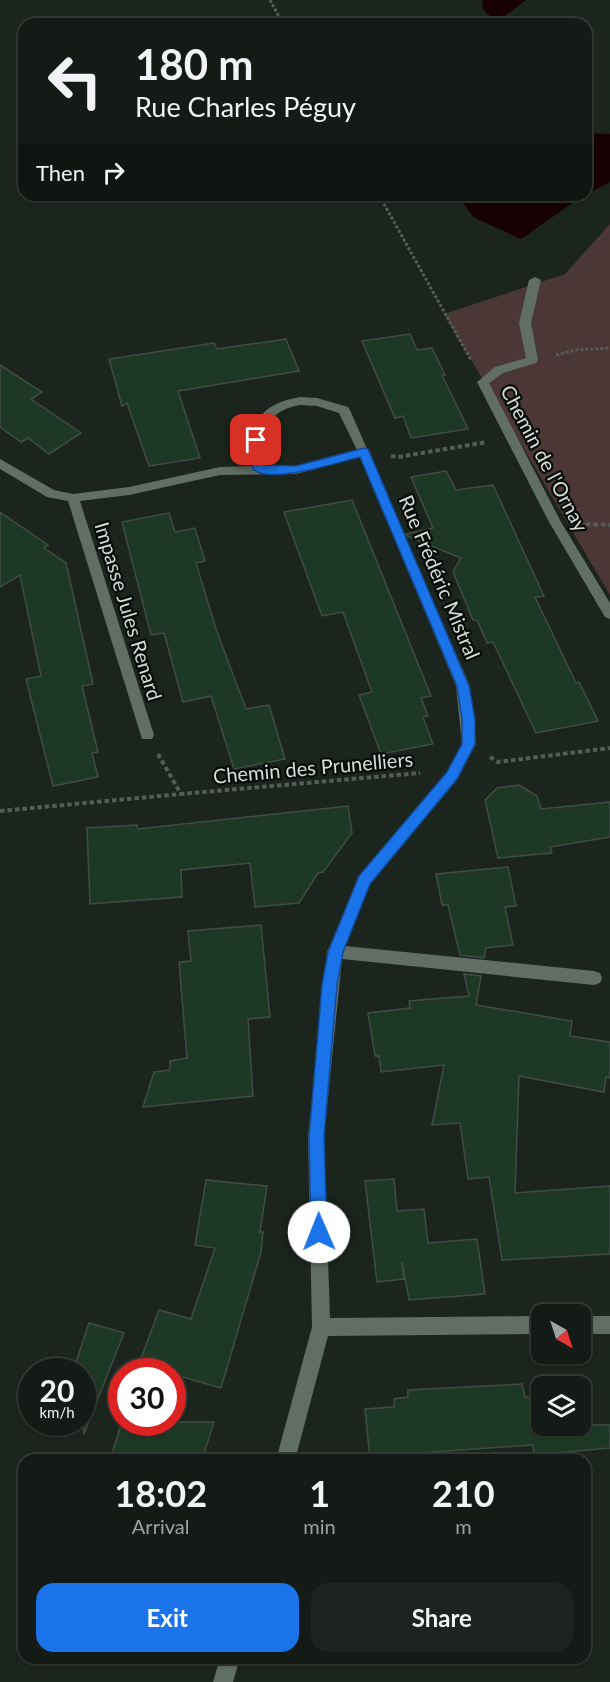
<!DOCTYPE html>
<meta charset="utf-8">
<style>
:root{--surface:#141b16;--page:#1d241f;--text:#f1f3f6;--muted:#9da1a1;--line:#333935;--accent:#1a73e8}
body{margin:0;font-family:Lato,sans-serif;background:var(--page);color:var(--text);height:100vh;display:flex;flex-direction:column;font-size:22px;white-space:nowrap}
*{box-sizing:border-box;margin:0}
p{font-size:20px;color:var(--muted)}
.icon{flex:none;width:33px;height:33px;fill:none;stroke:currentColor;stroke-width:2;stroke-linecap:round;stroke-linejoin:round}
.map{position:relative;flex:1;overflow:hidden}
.panel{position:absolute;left:18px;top:1454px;width:573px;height:210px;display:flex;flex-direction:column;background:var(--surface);border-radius:18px;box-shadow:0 2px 4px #0004,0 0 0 2px var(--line)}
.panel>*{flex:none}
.hud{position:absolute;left:18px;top:18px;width:574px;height:183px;border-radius:18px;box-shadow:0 2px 4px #0004,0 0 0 2px var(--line);background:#141b16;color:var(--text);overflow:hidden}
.needle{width:39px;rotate:141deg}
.fabs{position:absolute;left:531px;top:1304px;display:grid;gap:12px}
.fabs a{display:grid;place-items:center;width:60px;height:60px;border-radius:12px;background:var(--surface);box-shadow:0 2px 4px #0004,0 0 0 2px var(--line);font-size:30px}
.speed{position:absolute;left:18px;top:1358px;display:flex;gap:12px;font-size:30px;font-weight:700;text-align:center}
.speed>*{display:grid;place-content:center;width:78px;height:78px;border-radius:50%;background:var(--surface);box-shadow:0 2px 4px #0004,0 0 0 2px var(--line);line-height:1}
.speed small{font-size:15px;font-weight:400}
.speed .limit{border:9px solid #d22;background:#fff;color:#111}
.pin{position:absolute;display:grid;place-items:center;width:51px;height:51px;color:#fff;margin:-26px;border-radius:12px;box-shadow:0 3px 9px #0006}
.me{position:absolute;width:66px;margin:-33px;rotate:359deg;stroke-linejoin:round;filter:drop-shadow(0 0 4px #0008)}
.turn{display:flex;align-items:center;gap:21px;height:126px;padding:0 18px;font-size:27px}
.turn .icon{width:78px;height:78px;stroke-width:2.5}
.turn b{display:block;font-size:42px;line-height:51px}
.then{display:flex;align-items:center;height:57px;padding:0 18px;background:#0003;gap:12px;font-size:22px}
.eta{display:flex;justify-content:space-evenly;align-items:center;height:102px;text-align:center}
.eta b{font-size:36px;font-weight:700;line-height:42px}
.button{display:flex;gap:12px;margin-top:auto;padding:12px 18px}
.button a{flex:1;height:69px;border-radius:18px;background:var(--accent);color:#fff;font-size:24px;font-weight:700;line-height:69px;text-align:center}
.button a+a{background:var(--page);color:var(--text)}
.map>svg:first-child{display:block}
</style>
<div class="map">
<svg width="610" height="1682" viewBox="0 0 610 1682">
<rect width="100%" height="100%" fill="#1b241d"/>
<polygon fill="#4b3736" points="610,224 610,595 444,314 565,274"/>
<g fill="#180102">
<polygon points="483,0 526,0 505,16 490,16 482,8"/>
<polygon points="586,133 610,134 610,182 587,194"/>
<polygon points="458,195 584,195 521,239 473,217"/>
</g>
<g fill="#1d3925" stroke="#424c44" stroke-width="1.5">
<polygon points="410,334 417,350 432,348 445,375 442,375 468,429 411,438 403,416 395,418 362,341"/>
<polygon points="286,339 299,371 178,391 200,458 149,466 127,403 122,406 109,359 214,343 217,349"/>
<polygon points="0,365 42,392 31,399 81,433 49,454 28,438 21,442 0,427"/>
<polygon points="446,471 456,490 493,485 544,596 535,597 576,683 579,682 598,721 536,733 493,642 487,643 477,620 473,620 453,572 461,558 407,536 406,534 433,528 411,477"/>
<polygon points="352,500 431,696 421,698 428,716 423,717 433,744 381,754 359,695 372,692 343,612 322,616 284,512"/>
<polygon points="0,512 48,545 44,548 66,563 93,684 82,686 98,752 92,753 98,777 53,786 26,679 41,676 20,575 0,587"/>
<polygon points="169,513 175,532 195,528 205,561 196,563 216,629 246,709 269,705 285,759 234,769 211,696 183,702 164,633 151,635 122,522"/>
<polygon points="519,785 537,796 541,809 610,802 610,837 550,847 552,853 498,858 485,800 497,788"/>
<polygon points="348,806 352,833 323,872 318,873 299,903 255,907 250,863 181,870 182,897 90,904 87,828 137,825 138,829"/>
<polygon points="508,867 516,906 505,907 513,945 486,948 484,958 460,955 448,905 442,905 436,874"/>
<polygon points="261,925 270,1017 248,1019 253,1096 143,1107 154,1072 170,1070 170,1061 187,1058 179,962 191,961 188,931"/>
<polygon points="464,974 481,976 476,1005 572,1021 570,1036 610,1042 610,1078 606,1077 604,1092 519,1076 515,1193 610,1186 610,1254 502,1260 489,1177 468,1179 460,1123 432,1125 444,1065 381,1072 379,1056 375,1056 368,1013 410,1008 409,1001 469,996"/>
<polygon points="394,1179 397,1211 424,1209 428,1243 477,1239 485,1294 409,1300 402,1262 404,1279 377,1282 365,1181"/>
<polygon points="206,1180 267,1186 260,1232 263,1232 261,1252 221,1388 172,1374 172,1371 164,1371 139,1364 159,1310 191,1319 215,1248 195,1245"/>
<polygon points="89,1323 124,1333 84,1434 82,1371 73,1371"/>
<polygon points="522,1384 525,1397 542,1395 542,1425 610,1425 610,1448 534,1455 533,1445 419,1453 420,1460 370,1460 365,1409 394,1407 394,1399 408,1397 408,1390"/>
<polygon points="122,1422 214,1422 202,1460 110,1460"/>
</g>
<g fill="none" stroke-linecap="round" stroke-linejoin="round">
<g stroke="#555d57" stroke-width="3" stroke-dasharray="3 2" stroke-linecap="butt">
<polyline points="270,0 283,24"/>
<polyline points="379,195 471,360"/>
<polyline points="556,355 576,350 610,348"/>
</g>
<g stroke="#555d57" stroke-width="4" stroke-dasharray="4.5 3" stroke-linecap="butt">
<polyline points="391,456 398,457 487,442"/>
<polyline points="586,524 610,525"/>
<polyline points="158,754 181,794 420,773"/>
<polyline points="490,757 498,762 610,748"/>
<polyline points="0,811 181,794"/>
</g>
<g fill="#616e64" fill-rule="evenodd">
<polygon points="535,277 541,280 531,323 538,360 536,363 503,373 489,383 561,522 610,603 610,619 605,617 549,522 477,382 495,367 526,358 519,323 529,280"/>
<path d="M300,397L317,398L348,407L350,410L470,686L476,744L457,780L370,884L345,946L594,971L600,973L602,978L600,983L594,985L342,959L324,1137L330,1318L542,1316V1334L328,1336L295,1460H276L312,1327L308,1137L327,952L359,877L447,772L462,744L456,686L360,457L296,474L220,475L129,495L80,501L154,735L152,739H142L68,501L47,497L0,469V459L54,490L73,494L129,487L220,467L252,466C246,426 259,404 300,397ZM300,405L317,406L339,413L357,450L296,466H265C260,434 265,411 300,405Z"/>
<rect x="580" y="1316" width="30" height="18"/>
<polygon points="220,1658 240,1658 233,1682 213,1682"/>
</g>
</g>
<path fill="#1a73e8" stroke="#114b97" stroke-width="1.5" d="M256,436L262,440L260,452L264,465L296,466L364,448L368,449L469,686L475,719V744L457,779L370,884L343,952L337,985L324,1137L327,1232L324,1237L319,1239L313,1237L311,1232L309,1137L322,985L328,952L359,876L447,772L462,744V719L457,686L360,457C339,462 270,485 253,469L249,452L251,440Z"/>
<g text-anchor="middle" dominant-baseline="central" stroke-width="4.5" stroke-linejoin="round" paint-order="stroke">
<g font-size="20" fill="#d6dcd7" stroke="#080c09">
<text transform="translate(545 458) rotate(62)">Chemin de l'Ornay</text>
<text transform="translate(440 577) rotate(67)">Rue Frédéric Mistral</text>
<text transform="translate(129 611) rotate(73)">Impasse Jules Renard</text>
<text transform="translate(313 767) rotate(-5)">Chemin des Prunelliers</text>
</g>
</g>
</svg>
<div class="fabs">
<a><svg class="needle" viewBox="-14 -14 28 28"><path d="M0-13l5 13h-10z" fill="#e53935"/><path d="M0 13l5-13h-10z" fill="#9da1a1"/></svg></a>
<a><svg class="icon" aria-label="layers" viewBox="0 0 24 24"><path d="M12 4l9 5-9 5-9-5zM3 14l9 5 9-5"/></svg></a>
</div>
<div class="speed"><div>20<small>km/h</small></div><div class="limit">30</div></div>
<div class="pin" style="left:256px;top:440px;background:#d93025"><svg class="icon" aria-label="arrive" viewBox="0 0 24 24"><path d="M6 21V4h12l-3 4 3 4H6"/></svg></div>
<svg class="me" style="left:319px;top:1232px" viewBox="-20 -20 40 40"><circle r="19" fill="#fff"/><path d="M0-13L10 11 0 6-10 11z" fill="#1a73e8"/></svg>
<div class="hud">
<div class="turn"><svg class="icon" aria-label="left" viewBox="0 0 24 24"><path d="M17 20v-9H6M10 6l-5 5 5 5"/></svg><div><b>180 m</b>Rue Charles Péguy</div></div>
<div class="then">Then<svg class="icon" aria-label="right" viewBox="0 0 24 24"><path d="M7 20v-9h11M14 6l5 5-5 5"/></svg></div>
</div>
<section class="panel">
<div class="eta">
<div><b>18:02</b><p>Arrival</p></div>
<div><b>1</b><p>min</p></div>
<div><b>210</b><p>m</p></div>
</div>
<div class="button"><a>Exit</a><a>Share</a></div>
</section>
</div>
